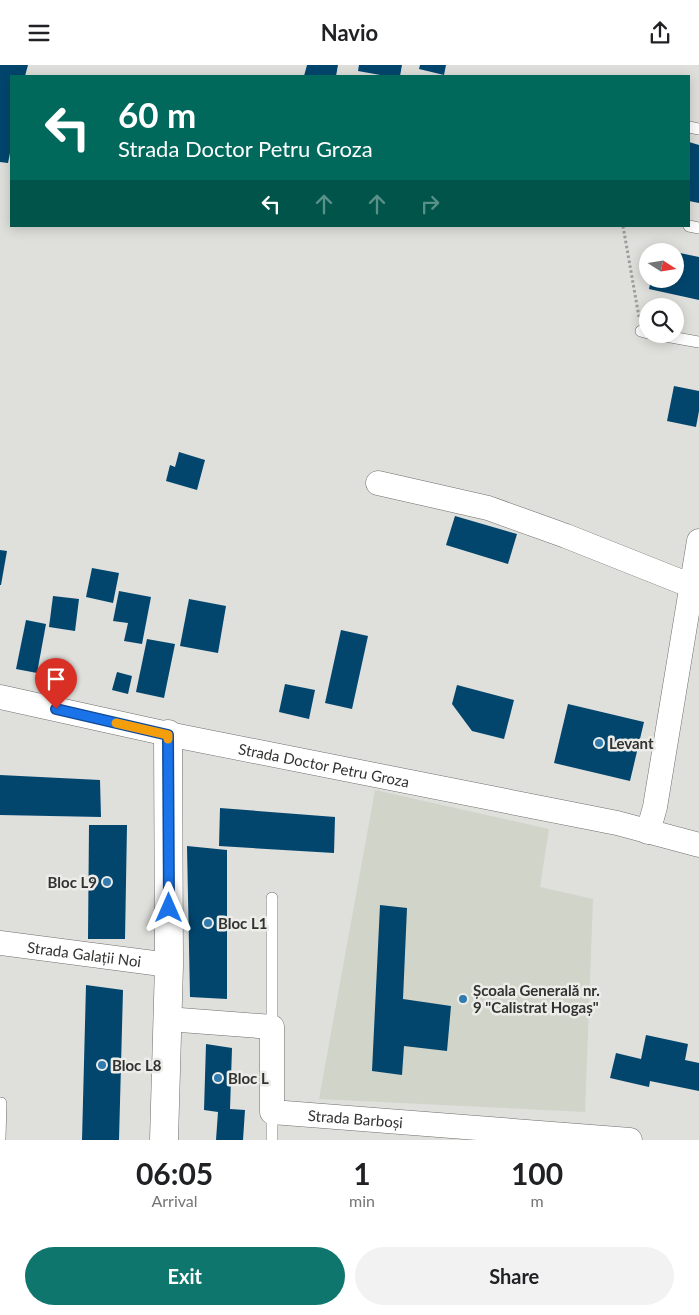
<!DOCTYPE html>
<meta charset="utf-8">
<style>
:root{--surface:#fff;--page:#f2f2f2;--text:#202124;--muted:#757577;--accent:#0f766e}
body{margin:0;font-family:Lato,sans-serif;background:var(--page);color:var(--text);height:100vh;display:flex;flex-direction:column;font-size:19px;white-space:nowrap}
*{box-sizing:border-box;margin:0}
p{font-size:16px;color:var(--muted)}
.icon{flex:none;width:28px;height:28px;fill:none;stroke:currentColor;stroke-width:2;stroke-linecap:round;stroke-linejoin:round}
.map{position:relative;height:1075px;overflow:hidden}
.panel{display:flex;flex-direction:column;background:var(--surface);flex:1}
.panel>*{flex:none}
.top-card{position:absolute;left:10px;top:10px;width:680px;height:152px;border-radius:0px;box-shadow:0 2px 12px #0003;background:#00695c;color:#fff;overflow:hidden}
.needle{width:32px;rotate:102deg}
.controls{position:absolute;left:639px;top:178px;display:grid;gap:10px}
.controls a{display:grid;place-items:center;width:45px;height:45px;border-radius:50%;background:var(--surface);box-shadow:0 2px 12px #0003;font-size:25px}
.pin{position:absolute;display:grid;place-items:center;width:42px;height:42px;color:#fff;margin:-51px -21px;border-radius:50% 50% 50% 0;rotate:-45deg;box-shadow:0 0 5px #0007}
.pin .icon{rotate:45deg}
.me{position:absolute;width:55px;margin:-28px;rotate:0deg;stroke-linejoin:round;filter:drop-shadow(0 0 4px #0008)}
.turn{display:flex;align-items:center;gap:18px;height:105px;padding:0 25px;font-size:22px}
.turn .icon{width:65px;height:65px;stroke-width:2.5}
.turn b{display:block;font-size:35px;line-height:42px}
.lanes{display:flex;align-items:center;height:48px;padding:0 25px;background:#0003;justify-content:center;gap:25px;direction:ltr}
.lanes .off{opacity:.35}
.eta{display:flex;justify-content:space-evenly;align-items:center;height:85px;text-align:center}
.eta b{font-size:30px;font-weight:700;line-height:35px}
.primary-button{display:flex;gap:10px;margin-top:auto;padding:10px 25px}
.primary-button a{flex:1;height:58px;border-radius:30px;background:var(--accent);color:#fff;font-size:20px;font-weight:700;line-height:58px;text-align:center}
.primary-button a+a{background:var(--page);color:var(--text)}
header{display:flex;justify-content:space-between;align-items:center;height:65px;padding:0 25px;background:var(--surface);font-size:22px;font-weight:700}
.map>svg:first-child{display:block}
</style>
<header><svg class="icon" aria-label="menu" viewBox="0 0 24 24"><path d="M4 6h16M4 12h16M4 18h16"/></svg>Navio<svg class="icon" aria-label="share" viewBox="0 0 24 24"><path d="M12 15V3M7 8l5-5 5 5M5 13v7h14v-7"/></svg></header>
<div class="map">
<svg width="699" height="1075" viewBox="0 0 699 1075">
<rect width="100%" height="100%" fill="#dfdfdc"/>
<polygon fill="#d1d4c9" points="375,725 549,764 540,822 593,834 585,1047 319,1034"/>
<g fill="#02466e">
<polygon points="0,0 28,0 25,11 11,11 11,83 8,98 0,97"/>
<polygon points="307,0 338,0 336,11 304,11"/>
<polygon points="359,0 402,0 400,11 386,11 358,6"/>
<polygon points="420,0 446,0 444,10 419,4"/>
<polygon points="689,77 699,80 699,138 689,136"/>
<polygon points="675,187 699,192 699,235 649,224 651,214 675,214"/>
<polygon points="674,321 699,326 699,346 696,362 667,356"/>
<polygon points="179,387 205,395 197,425 166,416 170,400 175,402"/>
<polygon points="455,451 517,469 508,499 446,480"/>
<polygon points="0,485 7,486 1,520 0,520"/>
<polygon points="92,503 119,508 113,538 86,532"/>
<polygon points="119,526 151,532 142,579 124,576 128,558 113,556"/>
<polygon points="53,531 79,534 75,566 49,562"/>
<polygon points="189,534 226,541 218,588 180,581"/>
<polygon points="26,555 46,559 37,608 16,604"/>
<polygon points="341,565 368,571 352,644 325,638"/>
<polygon points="147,574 175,579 164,633 136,627"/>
<polygon points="117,607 132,611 128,629 112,625"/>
<polygon points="285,619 315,625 309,654 279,647"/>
<polygon points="457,620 514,635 504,674 472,666 452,639"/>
<polygon points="568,639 644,657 630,716 554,698"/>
<polygon points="0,710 100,715 101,752 0,750"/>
<polygon points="220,743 335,752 334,788 219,781"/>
<polygon points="89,760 127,760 125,874 88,874"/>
<polygon points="187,781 227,785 227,934 190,932"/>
<polygon points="380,840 407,843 403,934 451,941 447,986 404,981 402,1010 372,1006"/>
<polygon points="86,920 123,925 119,1075 82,1075"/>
<polygon points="646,970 688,979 685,995 699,998 699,1026 650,1016 649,1022 610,1013 616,988 641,994"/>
<polygon points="206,979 232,983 230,1044 245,1045 243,1075 216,1075 218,1047 204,1045"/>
</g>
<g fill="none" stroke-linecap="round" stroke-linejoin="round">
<g stroke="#6e6f6c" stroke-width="12">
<g id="lane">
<polyline points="689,62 699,64"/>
<polyline points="689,161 699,163"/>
<polyline points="641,266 648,268"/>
<polyline points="654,269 699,277"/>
<polyline points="272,962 272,833"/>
<polyline points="0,1073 1,1038"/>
<polyline points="272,1075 272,1047"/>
</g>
</g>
<g stroke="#6e6f6c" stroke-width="25">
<g id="street">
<polyline points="378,418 488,443 566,471 692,521"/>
<path id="s1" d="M0,632L168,669L617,758L699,780"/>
<polyline points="648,767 655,742 699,476"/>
<path id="s2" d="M0,878L169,900"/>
<path id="s3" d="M167,954L272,962V1047L630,1075"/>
</g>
</g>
<g stroke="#6e6f6c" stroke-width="29">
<polyline id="secondary" points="164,1075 169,900 168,669"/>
</g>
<polyline stroke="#9c9c9a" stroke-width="3" stroke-dasharray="2.5 2.5" stroke-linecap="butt" points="623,161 639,252"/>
<use href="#lane" stroke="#fff" stroke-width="11"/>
<use href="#street" stroke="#fff" stroke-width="24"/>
<use href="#secondary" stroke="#fff" stroke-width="28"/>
</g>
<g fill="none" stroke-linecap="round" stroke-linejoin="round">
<g stroke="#114b97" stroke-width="12">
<polyline id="route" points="56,644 168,670 169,843"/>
</g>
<use href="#route" stroke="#1a73e8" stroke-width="9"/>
<polyline stroke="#f59e0b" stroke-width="9" points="116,658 168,670 168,674"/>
</g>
<g fill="#307aae" stroke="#ecede9" stroke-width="2">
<circle cx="599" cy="678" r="5"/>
<circle cx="107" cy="817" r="5"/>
<circle cx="208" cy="858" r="5"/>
<circle cx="463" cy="934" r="5"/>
<circle cx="102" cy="1000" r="5"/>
<circle cx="218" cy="1013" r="5"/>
</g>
<g text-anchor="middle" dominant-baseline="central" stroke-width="5" stroke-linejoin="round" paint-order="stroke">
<g font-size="15" font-weight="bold" fill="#323231" stroke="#ecede9" text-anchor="start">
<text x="609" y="678">Levant</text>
<text x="97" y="817" text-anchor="end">Bloc L9</text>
<text x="218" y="858">Bloc L1</text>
<text x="473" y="925">Școala Generală nr.<tspan x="473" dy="17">9 "Calistrat Hogaș"</tspan></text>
<text x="112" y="1000">Bloc L8</text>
<text x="228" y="1013">Bloc L</text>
</g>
<g font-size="15" fill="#323231" stroke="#ecede9">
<text stroke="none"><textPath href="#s1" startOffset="331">Strada Doctor Petru Groza</textPath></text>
<text stroke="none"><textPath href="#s2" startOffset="85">Strada Galații Noi</textPath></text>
<text stroke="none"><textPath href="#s3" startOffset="274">Strada Barboși</textPath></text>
</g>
</g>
</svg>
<div class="controls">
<a><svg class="needle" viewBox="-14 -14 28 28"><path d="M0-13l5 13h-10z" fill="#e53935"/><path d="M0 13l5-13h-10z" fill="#757577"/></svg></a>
<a><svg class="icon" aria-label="search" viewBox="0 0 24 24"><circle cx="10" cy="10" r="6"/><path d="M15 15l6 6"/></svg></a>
</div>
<div class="pin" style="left:56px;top:644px;background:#d93025"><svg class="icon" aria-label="arrive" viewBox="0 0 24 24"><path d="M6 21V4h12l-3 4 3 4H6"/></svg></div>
<svg class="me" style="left:169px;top:843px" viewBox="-20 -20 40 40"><path d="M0-17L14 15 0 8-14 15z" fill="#1a73e8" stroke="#fff" stroke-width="4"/></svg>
<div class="top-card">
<div class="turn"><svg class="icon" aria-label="left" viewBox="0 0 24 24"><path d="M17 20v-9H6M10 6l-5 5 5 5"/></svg><div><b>60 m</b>Strada Doctor Petru Groza</div></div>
<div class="lanes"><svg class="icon" aria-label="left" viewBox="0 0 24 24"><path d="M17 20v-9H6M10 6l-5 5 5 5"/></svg><svg class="icon off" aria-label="ahead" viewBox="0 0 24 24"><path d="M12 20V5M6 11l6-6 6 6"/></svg><svg class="icon off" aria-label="ahead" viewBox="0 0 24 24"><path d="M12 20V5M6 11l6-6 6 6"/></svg><svg class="icon off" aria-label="right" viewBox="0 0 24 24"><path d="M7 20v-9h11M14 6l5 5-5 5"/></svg></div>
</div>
</div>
<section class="panel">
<div class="eta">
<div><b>06:05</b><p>Arrival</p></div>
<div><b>1</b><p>min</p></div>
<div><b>100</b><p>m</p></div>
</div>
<div class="primary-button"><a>Exit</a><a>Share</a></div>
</section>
